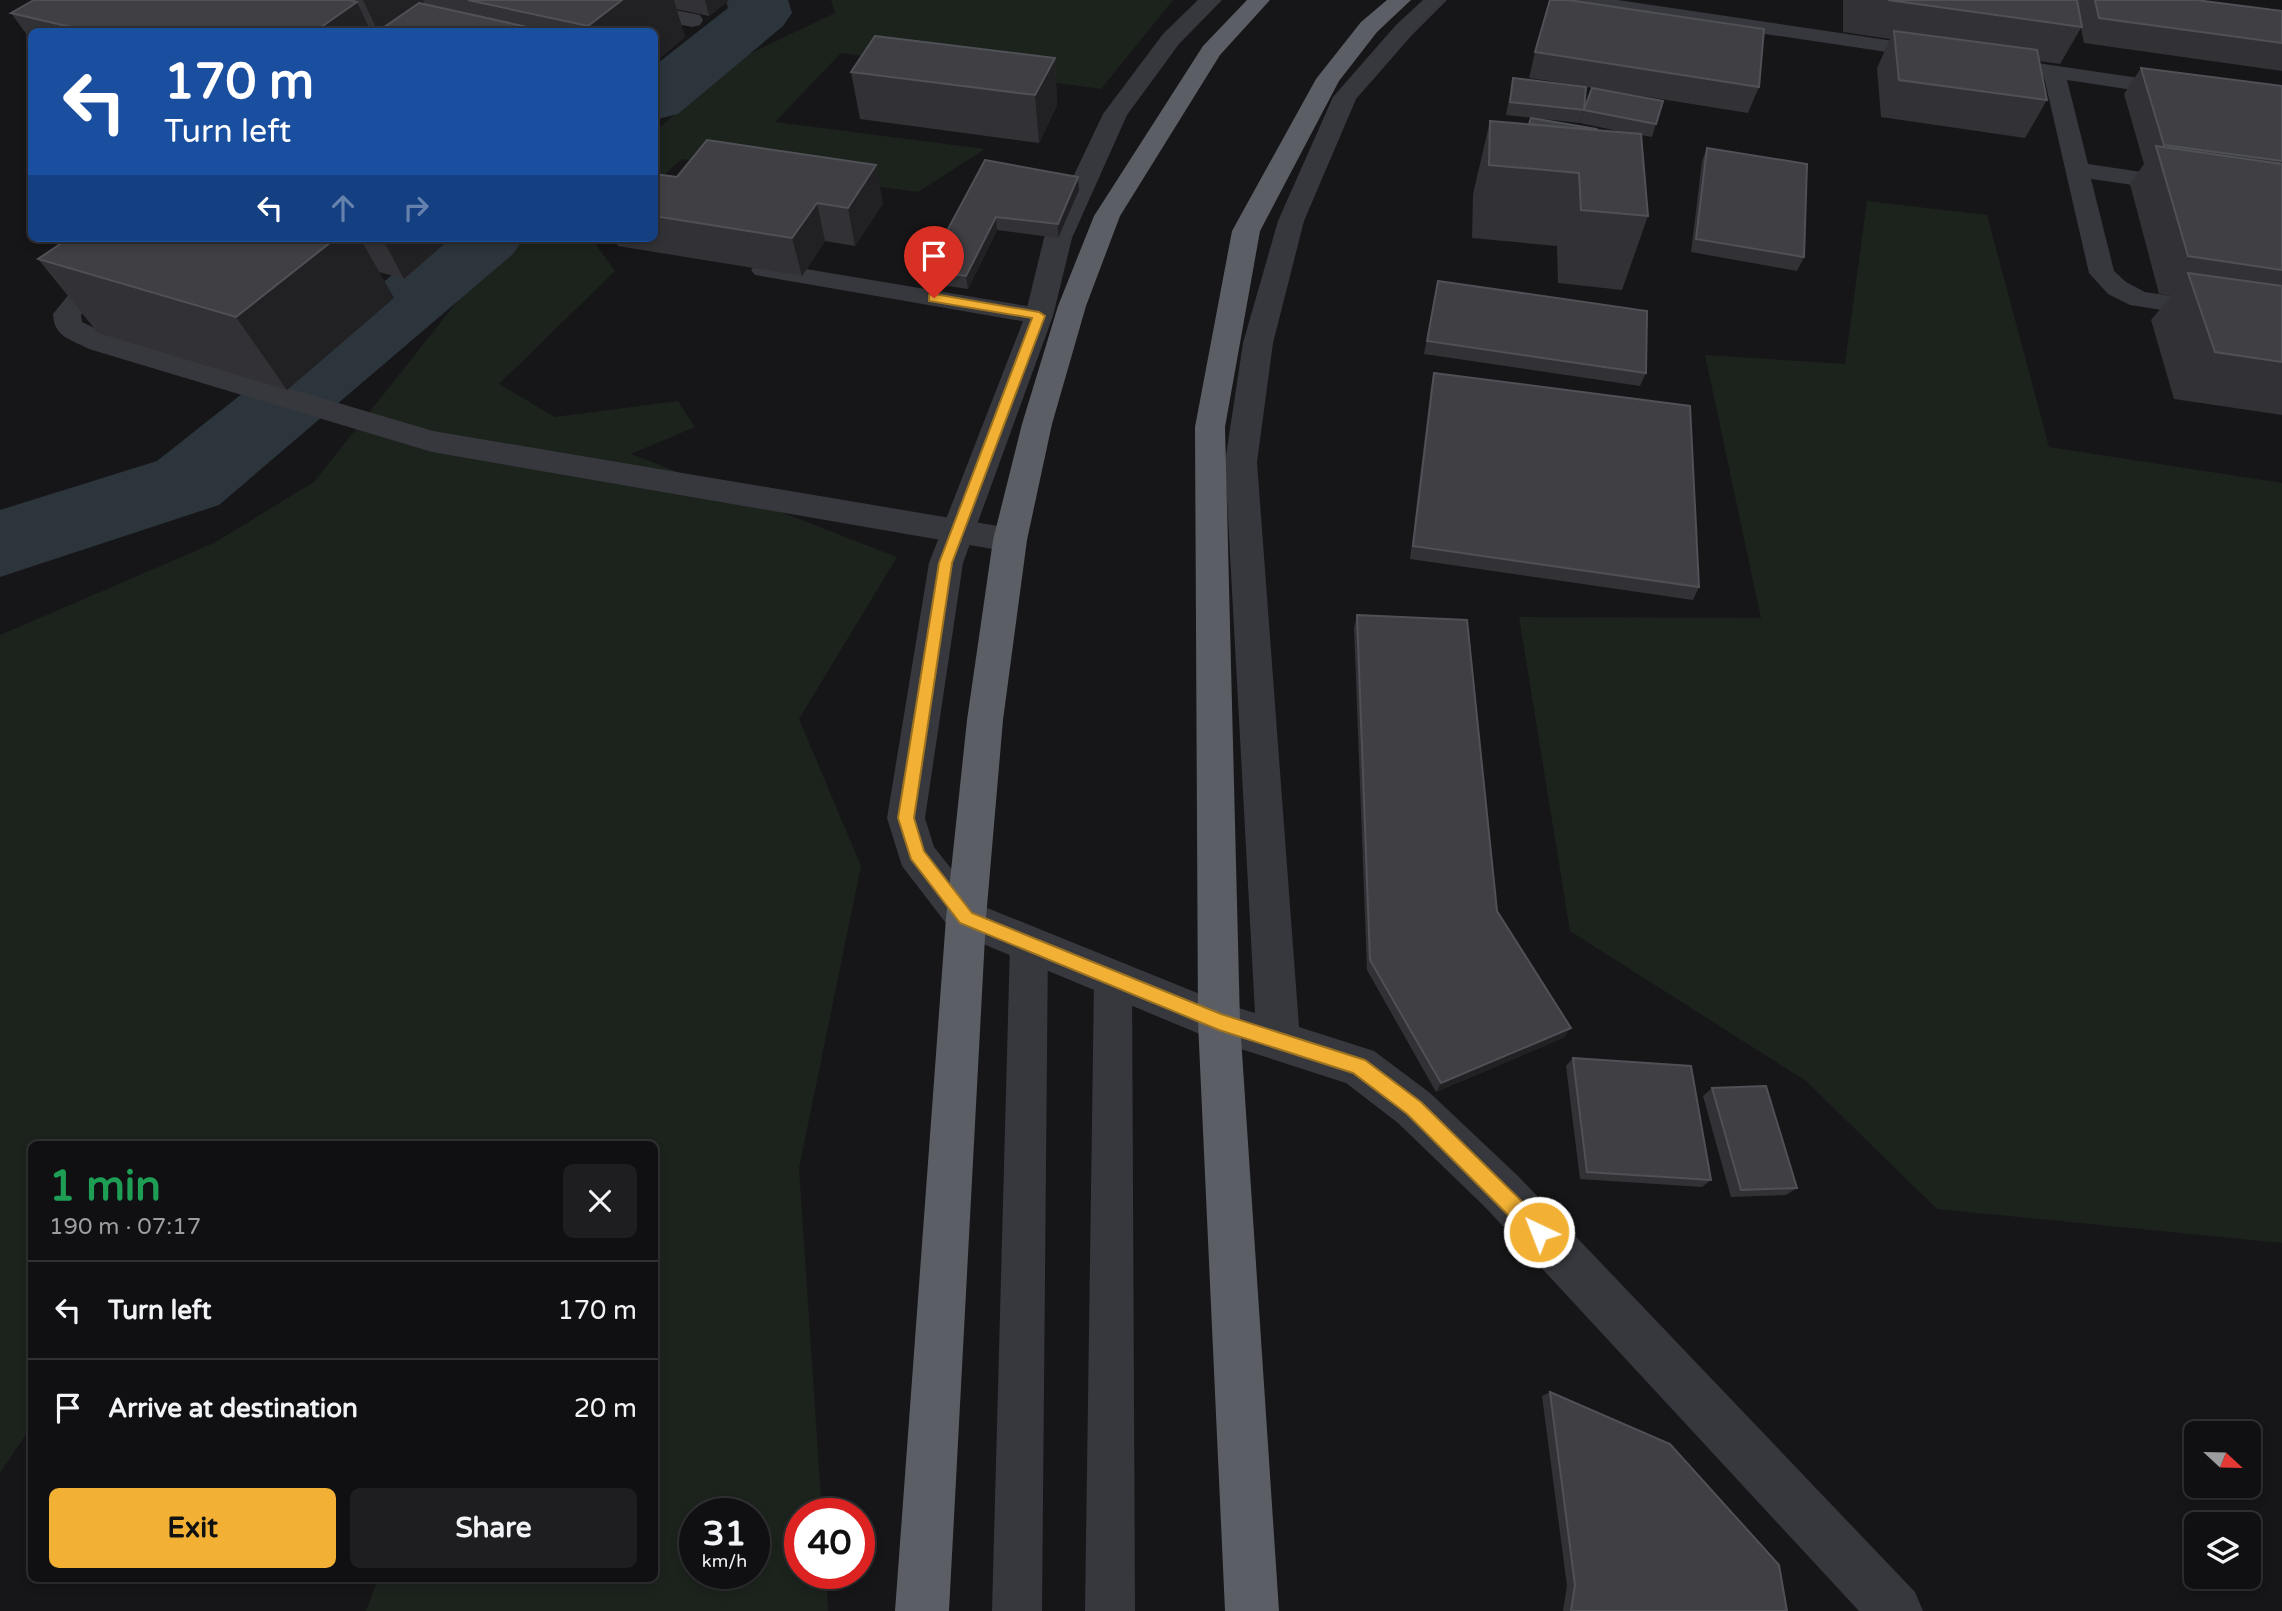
<!DOCTYPE html>
<meta charset="utf-8">
<style>
:root{--surface:#101012;--page:#1e1e20;--text:#f1f3f6;--muted:#9c9d9f;--line:#303032;--accent:#f2b134}
body{margin:0;font-family:"Varela Round",sans-serif;background:var(--page);color:var(--text);height:100vh;display:flex;flex-direction:column;font-size:26px;white-space:nowrap}
*{box-sizing:border-box;margin:0}
p{font-size:23px;color:var(--muted)}
.icon{flex:none;width:38px;height:38px;fill:none;stroke:currentColor;stroke-width:2;stroke-linecap:round;stroke-linejoin:round}
.map{position:relative;flex:1;overflow:hidden}
.drawer{position:absolute;left:28px;top:1141px;width:630px;height:441px;display:flex;flex-direction:column;background:var(--surface);border-radius:10px;box-shadow:0 4px 10px #0003,0 0 0 2px var(--line)}
.drawer>*{flex:none}
.top-card{position:absolute;left:28px;top:28px;width:630px;height:214px;border-radius:10px;box-shadow:0 4px 10px #0003,0 0 0 2px var(--line);background:#1a4fa0;color:#fff;overflow:hidden}
.needle{width:46px;rotate:112deg}
.buttons{position:absolute;left:2184px;top:1421px;display:grid;gap:14px}
.buttons a{display:grid;place-items:center;width:77px;height:77px;border-radius:10px;background:var(--surface);box-shadow:0 4px 10px #0003,0 0 0 2px var(--line);font-size:35px}
.speed{position:absolute;left:679px;top:1498px;display:flex;gap:14px;font-size:35px;font-weight:700;text-align:center}
.speed>*{display:grid;place-content:center;width:91px;height:91px;border-radius:50%;background:var(--surface);box-shadow:0 4px 10px #0003,0 0 0 2px var(--line);line-height:1}
.speed small{font-size:18px;font-weight:400}
.speed .limit{border:10px solid #d22;background:#fff;color:#111}
.pin{position:absolute;display:grid;place-items:center;width:60px;height:60px;color:#fff;margin:-72px -30px;border-radius:50% 50% 50% 0;rotate:-45deg;box-shadow:0 0 7px #0007}
.pin .icon{rotate:45deg}
.me{position:absolute;width:77px;margin:-38px;rotate:317deg;stroke-linejoin:round;filter:drop-shadow(0 0 5px #0008)}
.turn{display:flex;align-items:center;gap:24px;height:147px;padding:0 21px;font-size:32px}
.turn .icon{width:91px;height:91px;stroke-width:2.5}
.turn b{display:block;font-size:49px;line-height:60px}
.lanes{display:flex;align-items:center;height:66px;padding:0 21px;background:#0003;justify-content:center;gap:35px;direction:ltr}
.lanes .off{opacity:.35}
.round{display:grid;place-items:center;flex:none;width:74px;height:74px;border-radius:10px;background:var(--page)}
.headline{display:flex;align-items:center;justify-content:space-between;height:119px;padding:0 21px}
h1{font-size:42px;font-weight:800;line-height:52px;color:#1e9e55}
.primary-button{display:flex;gap:14px;margin-top:auto;padding:14px 21px}
.primary-button a{flex:1;height:80px;border-radius:10px;background:var(--accent);color:#111;font-size:28px;font-weight:800;line-height:80px;text-align:center}
.primary-button a+a{background:var(--page);color:var(--text)}
ul{padding:0;list-style:none}
li{display:flex;align-items:center;gap:21px;height:98px;padding:0 21px;border-top:2px solid var(--line)}
li div{flex:1}
li b{display:block;font-size:26px}
li em{font-style:normal}
.map>svg:first-child{display:block}
</style>
<div class="map">
<svg width="2282" height="1611" viewBox="0 0 2282 1611">
<rect width="100%" height="100%" fill="#161618"/>
<g fill="#1c231d" fill-rule="evenodd">
<polygon points="831,0 1173,0 1101,89 841,53 775,122 985,149 918,192 682,159 655,183 655,131 747,55 835,13"/>
<polygon points="1867,201 1987,215 2049,447 2282,483 2282,1243 1937,1209 1806,1081 1570,931 1519,617 1761,618 1705,355 1845,364"/>
<path d="M526,238H591L615,271L499,384L555,417L678,401L695,427L631,454L897,557L799,719L861,866L799,1168L822,1514H800V1573H826L828,1611H366L378,1579L654,1578V1144H32L31,1427L0,1473V635L214,543L314,482L471,284ZM695,1514H754V1573H695Z"/>
</g>
<g fill="none" stroke-linecap="round" stroke-linejoin="round">
<g fill="#2c353c" fill-rule="evenodd">
<polygon points="726,0 788,0 792,13 783,26 678,114 654,120 654,66 728,8"/>
<polygon points="439,238 524,238 513,254 219,505 0,577 0,510 157,461"/>
</g>
<g fill="#37383d" fill-rule="evenodd">
<polygon points="1567,0 1618,0 1934,47 1942,48 1945,53 1942,58 1934,59 1577,6 1570,4"/>
<polygon points="1996,57 2187,85 2190,90 2187,95 2179,97 2067,80 2088,164 2182,178 2190,180 2194,185 2190,190 2182,192 2091,179 2114,271 2126,282 2145,292 2282,313 2282,329 2130,305 2108,294 2089,273 2044,77 1988,68 1985,63 1988,58"/>
<polygon points="764,262 1039,308 1048,310 1052,316 1048,322 1039,324 755,275 751,270 755,265"/>
<polygon points="1029,926 1042,931 1048,943 1042,1611 992,1611 1010,943 1016,931"/>
<polygon points="1113,963 1126,968 1132,980 1135,1611 1085,1611 1094,980 1100,968"/>
</g>
<g fill="#37383d" fill-rule="evenodd">
<polygon points="582,0 626,0 700,15 703,20 700,25 692,27 593,7 585,5"/>
<path d="M145,238H177L173,244L90,305L81,315L82,322L109,335L433,431L1010,528L1022,532L1027,540L1022,548L1010,552L432,452L89,349C70,339 54,337 53,314L70,293Z"/>
</g>
<polygon fill="#37383d" fill-rule="evenodd" points="1198,0 1222,0 1179,44 1127,115 1072,238 1053,316 963,563 925,818 934,847 980,905 1222,1003 1255,1013 1225,462 1243,343 1278,221 1333,97 1396,25 1423,0 1447,0 1412,35 1356,99 1304,221 1273,343 1257,462 1299,1027 1374,1051 1430,1093 1518,1176 1915,1592 1923,1611 1859,1611 1486,1208 1398,1123 1346,1083 1219,1042 952,931 902,866 887,818 929,563 1025,316 1044,238 1103,114 1163,34"/>
<g fill="#5b5e65" fill-rule="evenodd">
<polygon points="1247,0 1270,0 1220,55 1120,216 1086,306 1052,424 1027,540 1003,720 986,918 949,1611 895,1611 946,918 967,720 993,540 1022,424 1058,306 1094,216 1203,46"/>
<polygon points="1387,0 1411,0 1377,32 1339,81 1260,231 1225,427 1240,1022 1279,1611 1225,1611 1198,1022 1195,427 1232,231 1316,79 1361,22"/>
</g>
</g>
<g fill="#323236">
<polygon points="34,0 729,0 709,16 676,9 685,37 654,63 654,32 32,32 32,42 11,13"/>
<polygon points="1843,0 2196,0 2282,11 2282,71 2084,43 2081,28 2060,64 2039,61 2047,100 2025,138 1881,117 1877,68 1890,39 1843,32"/>
<polygon points="1535,52 1759,87 1748,113 1586,87 1584,110 1580,123 1506,115 1513,78 1576,85 1529,78"/>
<polygon points="1055,58 1057,105 1039,143 860,119 851,72"/>
<polygon points="2141,68 2282,86 2282,415 2174,399 2151,320 2171,296 2159,294 2130,184 2144,164 2124,94"/>
<polygon points="1584,110 1656,124 1652,137 1641,135 1648,216 1622,290 1558,283 1557,246 1472,238 1473,194 1490,121 1632,134 1580,123"/>
<polygon points="1707,148 1804,257 1797,271 1691,252 1702,161"/>
<polygon points="985,160 1079,190 1058,238 997,230 968,289 928,283 926,270"/>
<polygon points="654,174 677,177 883,203 855,246 825,241 802,276 618,246 615,238 654,238"/>
<polygon points="69,238 451,238 404,279 379,272 394,298 287,390 98,333 38,259"/>
<polygon points="1438,281 1646,373 1640,386 1424,354"/>
<polygon points="1434,373 1699,587 1693,600 1410,559 1431,387"/>
<polygon points="1357,615 1497,911 1565,1037 1436,1092 1367,970 1354,628"/>
<polygon points="1573,1058 1711,1180 1702,1187 1580,1179 1566,1066"/>
<polygon points="1712,1088 1797,1188 1786,1195 1731,1197 1703,1096"/>
<polygon points="1550,1392 1787,1611 1563,1611 1567,1586 1542,1396"/>
</g>
<g fill="#212124">
<polygon points="363,0 423,0 434,26 378,32"/>
<polygon points="622,0 674,0 685,37 654,63 654,32 590,32 588,26"/>
<polygon points="705,0 729,0 709,16"/>
<polygon points="357,2 371,32 314,32"/>
<polygon points="1055,58 1057,105 1039,143 1035,95"/>
<polygon points="876,165 883,203 855,246 848,208"/>
<polygon points="1078,177 1079,190 1058,238 1058,224"/>
<polygon points="817,203 825,241 802,276 792,238"/>
<polygon points="996,217 997,230 968,289 966,276"/>
<polygon points="336,238 360,238 394,298 287,390 236,317"/>
<polygon points="382,238 451,238 404,279"/>
<polygon points="1571,1028 1565,1037 1436,1092 1441,1083"/>
</g>
<g fill="#3f3f44" stroke="#4f5156" stroke-width="2">
<polygon points="34,0 349,0 357,2 314,32 92,32 11,13"/>
<polygon points="468,0 622,0 588,26"/>
<polygon points="1550,0 1568,0 1764,29 1759,87 1535,52"/>
<polygon points="1888,0 2077,0 2082,27"/>
<polygon points="2095,0 2196,0 2282,11 2282,43 2099,18"/>
<polygon points="419,3 550,32 377,32"/>
<polygon points="1894,31 2037,50 2047,100 1899,80"/>
<polygon points="875,36 1055,58 1035,95 851,72"/>
<polygon points="2141,68 2282,86 2282,161 2164,145"/>
<polygon points="1513,78 1586,87 1584,110 1510,102"/>
<polygon points="1592,88 1663,101 1656,124 1584,110"/>
<polygon points="1531,118 1596,129 1595,130 1529,124"/>
<polygon points="1490,121 1641,134 1648,216 1581,210 1579,173 1489,165"/>
<polygon points="707,140 876,165 848,208 817,203 792,238 654,216 654,174 677,177"/>
<polygon points="2156,146 2282,164 2282,270 2188,256"/>
<polygon points="1707,148 1807,164 1804,257 1696,239"/>
<polygon points="985,160 1078,177 1058,224 996,217 966,276 926,270"/>
<polygon points="69,238 336,238 236,317 38,259"/>
<polygon points="2188,273 2282,286 2282,362 2215,352"/>
<polygon points="1438,281 1647,311 1646,373 1427,341"/>
<polygon points="1434,373 1690,406 1699,587 1413,546"/>
<polygon points="1357,615 1467,620 1497,911 1571,1028 1441,1083 1370,960"/>
<polygon points="1573,1058 1691,1066 1711,1180 1587,1172"/>
<polygon points="1766,1086 1797,1188 1741,1190 1712,1088"/>
<polygon points="1550,1392 1670,1444 1779,1565 1787,1611 1571,1611 1575,1585"/>
</g>
<polygon fill="#f2b134" stroke="#9d7322" stroke-width="2" points="934,294 1039,312 1045,316 952,563 914,818 924,851 972,913 1221,1014 1365,1060 1421,1102 1546,1225 1549,1232 1546,1239 1539,1242 1532,1239 1407,1114 1353,1073 1219,1030 960,923 911,859 898,818 939,563 1032,318 929,301 929,295"/>
</svg>
<div class="buttons">
<a><svg class="needle" viewBox="-14 -14 28 28"><path d="M0-13l5 13h-10z" fill="#e53935"/><path d="M0 13l5-13h-10z" fill="#9c9d9f"/></svg></a>
<a><svg class="icon" aria-label="layers" viewBox="0 0 24 24"><path d="M12 4l9 5-9 5-9-5zM3 14l9 5 9-5"/></svg></a>
</div>
<div class="speed"><div>31<small>km/h</small></div><div class="limit">40</div></div>
<div class="pin" style="left:934px;top:298px;background:#d93025"><svg class="icon" aria-label="arrive" viewBox="0 0 24 24"><path d="M6 21V4h12l-3 4 3 4H6"/></svg></div>
<svg class="me" style="left:1539px;top:1232px" viewBox="-20 -20 40 40"><circle r="17" fill="#f2b134" stroke="#fff" stroke-width="3"/><path d="M0-11L8 9 0 5-8 9z" fill="#fff"/></svg>
<div class="top-card">
<div class="turn"><svg class="icon" aria-label="left" viewBox="0 0 24 24"><path d="M17 20v-9H6M10 6l-5 5 5 5"/></svg><div><b>170 m</b>Turn left</div></div>
<div class="lanes"><svg class="icon" aria-label="left" viewBox="0 0 24 24"><path d="M17 20v-9H6M10 6l-5 5 5 5"/></svg><svg class="icon off" aria-label="ahead" viewBox="0 0 24 24"><path d="M12 20V5M6 11l6-6 6 6"/></svg><svg class="icon off" aria-label="right" viewBox="0 0 24 24"><path d="M7 20v-9h11M14 6l5 5-5 5"/></svg></div>
</div>
<section class="drawer">
<div class="headline"><div><h1>1 min</h1><p>190 m · 07:17</p></div><a class="round"><svg class="icon" aria-label="close" viewBox="0 0 24 24"><path d="M6 6l12 12M18 6L6 18"/></svg></a></div>
<ul>
<li><svg class="icon" aria-label="left" viewBox="0 0 24 24"><path d="M17 20v-9H6M10 6l-5 5 5 5"/></svg><div><b>Turn left</b></div><em>170 m</em></li>
<li><svg class="icon" aria-label="arrive" viewBox="0 0 24 24"><path d="M6 21V4h12l-3 4 3 4H6"/></svg><div><b>Arrive at destination</b></div><em>20 m</em></li>
</ul>
<div class="primary-button"><a>Exit</a><a>Share</a></div>
</section>
</div>
